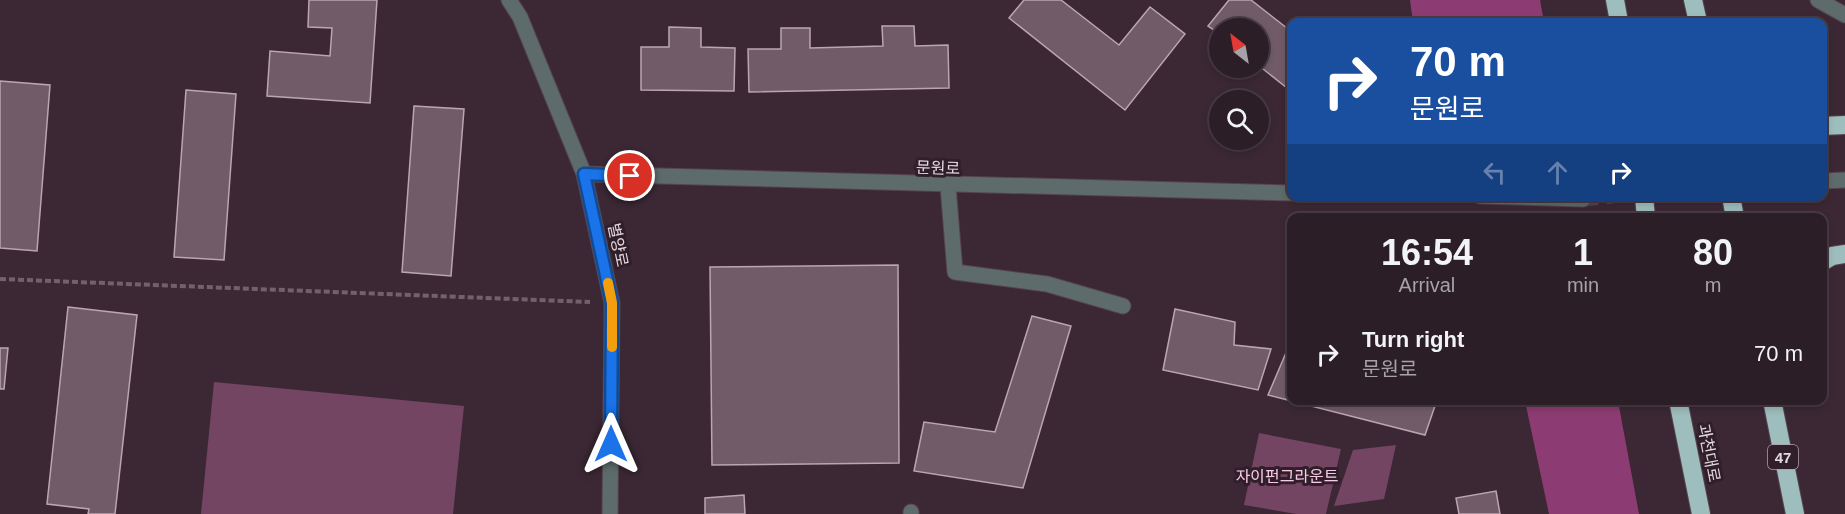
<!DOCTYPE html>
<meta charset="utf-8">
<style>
:root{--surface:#2c1e27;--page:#382b33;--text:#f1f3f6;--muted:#a6a2a7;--line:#483c44}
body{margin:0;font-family:Helvetica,"Noto Sans KR",sans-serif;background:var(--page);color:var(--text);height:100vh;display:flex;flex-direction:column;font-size:22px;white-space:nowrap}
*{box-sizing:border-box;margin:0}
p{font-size:20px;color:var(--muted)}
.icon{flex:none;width:33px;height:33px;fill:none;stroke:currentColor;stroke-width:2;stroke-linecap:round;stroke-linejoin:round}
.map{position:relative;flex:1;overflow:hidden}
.panel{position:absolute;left:1287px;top:213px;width:540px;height:192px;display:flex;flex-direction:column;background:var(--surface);border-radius:12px;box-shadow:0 3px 9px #0003,0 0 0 2px var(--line)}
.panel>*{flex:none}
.hud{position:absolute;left:1287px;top:18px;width:540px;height:183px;border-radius:12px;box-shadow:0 3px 9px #0003,0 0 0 2px var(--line);background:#1a4fa0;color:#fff;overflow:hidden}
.needle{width:39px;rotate:329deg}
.buttons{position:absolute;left:1209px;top:18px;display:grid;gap:12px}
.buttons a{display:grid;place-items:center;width:60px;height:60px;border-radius:50%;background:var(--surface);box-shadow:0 3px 9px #0003,0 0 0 2px var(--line);font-size:30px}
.pin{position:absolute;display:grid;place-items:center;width:51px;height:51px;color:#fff;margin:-26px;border:3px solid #fff;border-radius:50%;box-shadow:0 2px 6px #0007}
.me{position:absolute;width:66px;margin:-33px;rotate:0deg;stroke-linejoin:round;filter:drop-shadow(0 0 4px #0008)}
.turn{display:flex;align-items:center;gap:21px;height:126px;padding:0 24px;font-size:27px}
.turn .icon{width:78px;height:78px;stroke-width:2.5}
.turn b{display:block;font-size:42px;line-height:51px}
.lanes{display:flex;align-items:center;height:57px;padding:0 24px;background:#0003;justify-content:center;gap:30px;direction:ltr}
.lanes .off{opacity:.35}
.eta{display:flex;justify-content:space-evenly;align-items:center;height:102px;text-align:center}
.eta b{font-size:36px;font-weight:600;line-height:42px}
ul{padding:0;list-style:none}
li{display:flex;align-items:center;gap:18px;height:78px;padding:0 24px}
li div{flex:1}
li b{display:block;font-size:22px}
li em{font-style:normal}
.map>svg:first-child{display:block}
</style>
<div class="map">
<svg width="1845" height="514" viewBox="0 0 1845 514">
<rect width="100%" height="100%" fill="#3b2834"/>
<g fill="#744463">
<polygon points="214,382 464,406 453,514 201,514"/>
<polygon points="1259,433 1341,449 1326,514 1296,514 1244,505"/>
<polygon points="1396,445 1384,499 1334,506 1353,450"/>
</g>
<g fill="#8c3c72">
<polygon points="1410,0 1540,0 1544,22 1413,22"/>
<polygon points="1525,401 1618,401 1639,514 1549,514"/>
</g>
<g fill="#715b68" stroke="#bca5b3" stroke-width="1.5">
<polygon points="309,0 377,0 370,103 267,96 270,51 330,56 332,28 308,27"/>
<polygon points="1024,0 1061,0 1119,45 1150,7 1185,34 1125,110 1009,18"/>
<polygon points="1229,0 1251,0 1292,32 1292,92 1258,65 1258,28 1220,28 1220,34 1208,26"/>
<polygon points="882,26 914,26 915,46 948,45 949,88 749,92 748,49 781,49 781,28 810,28 810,48 883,46"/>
<polygon points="669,27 701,28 701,47 735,48 734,91 641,90 641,47 669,47"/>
<polygon points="0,81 50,85 37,251 0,248"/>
<polygon points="186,90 236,94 224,260 174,257"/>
<polygon points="414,106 464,109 451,276 402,272"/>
<polygon points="898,265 899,463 712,465 710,267"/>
<polygon points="68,307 137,315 115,514 88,514 89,509 47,504"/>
<polygon points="1175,309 1235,322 1234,345 1271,349 1258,390 1163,370"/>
<polygon points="1032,316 1071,326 1023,488 914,471 924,422 995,432"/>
<polygon points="0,348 8,348 4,389 0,389"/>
<polygon points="1288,348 1292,348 1292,400 1437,400 1425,435 1268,395"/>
<polygon points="1496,491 1500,514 1459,514 1456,498"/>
<polygon points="744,495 745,514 705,514 705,498"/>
</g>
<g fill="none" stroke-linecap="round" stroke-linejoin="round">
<polyline stroke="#54424e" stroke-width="15" stroke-dasharray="15 8" stroke-linecap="butt" points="1583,199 1613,196"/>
<g stroke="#56444f" stroke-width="17">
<g id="minor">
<polyline points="509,0 520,17 584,174 612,303 610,514"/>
<polyline points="1818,0 1845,15"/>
<polyline points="584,174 1292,193"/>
<polyline points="1822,181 1845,180"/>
<polyline points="948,186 955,272 1047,284 1123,306"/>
<polyline points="1480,196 1583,199"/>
<polyline points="911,514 911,512"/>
</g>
</g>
<g stroke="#56444f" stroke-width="20">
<g id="highway">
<polyline points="1615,0 1619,22"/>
<polyline points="1693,0 1698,22"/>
<polyline points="1822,126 1845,125"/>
<polyline points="1644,196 1646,218"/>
<polyline points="1731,196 1735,218"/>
<polyline points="1822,262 1832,256 1845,254"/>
<polyline points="1678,400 1701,514"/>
<polyline points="1772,400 1795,514"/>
</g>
</g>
<polyline stroke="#72616c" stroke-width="4" stroke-dasharray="6 3" stroke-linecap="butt" points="0,279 590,302"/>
<use href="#minor" stroke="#5e6b6b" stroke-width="15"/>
<use href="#highway" stroke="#9ebdbd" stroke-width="18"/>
</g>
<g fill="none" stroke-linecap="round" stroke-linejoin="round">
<g stroke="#114b97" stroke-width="15">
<polyline id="route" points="611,444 612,303 584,174 630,176"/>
</g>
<use href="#route" stroke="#1a73e8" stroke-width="10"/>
<polyline stroke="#f59e0b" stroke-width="10" points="608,283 612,303 612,347"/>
</g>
<g text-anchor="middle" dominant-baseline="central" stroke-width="6" stroke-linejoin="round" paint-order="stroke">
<rect fill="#301f2a" stroke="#aea0a9" stroke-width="1.5" x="1768" y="445" width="30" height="24" rx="4.5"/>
<g font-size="15" font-weight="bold" fill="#e4d8df">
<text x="1783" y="457">47</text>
</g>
<g font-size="16" fill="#e4d8df" stroke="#301f2a">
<text transform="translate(938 168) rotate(2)">문원로</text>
<text transform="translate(618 245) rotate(78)">별양로</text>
<text transform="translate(1709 453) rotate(79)">과천대로</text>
</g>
<g font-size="16" fill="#f8cae6" stroke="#301f2a">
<text x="1287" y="476">자이펀그라운트</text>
</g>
</g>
</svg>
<div class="buttons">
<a><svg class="needle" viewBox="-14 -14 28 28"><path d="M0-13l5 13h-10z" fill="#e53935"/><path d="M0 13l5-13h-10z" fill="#a6a2a7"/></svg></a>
<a><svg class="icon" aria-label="search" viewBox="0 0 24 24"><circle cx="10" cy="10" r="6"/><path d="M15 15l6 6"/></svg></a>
</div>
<div class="pin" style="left:630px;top:176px;background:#d93025"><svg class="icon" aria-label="arrive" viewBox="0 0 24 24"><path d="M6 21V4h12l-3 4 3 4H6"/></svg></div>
<svg class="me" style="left:611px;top:444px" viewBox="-20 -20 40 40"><path d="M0-17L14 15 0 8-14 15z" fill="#1a73e8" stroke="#fff" stroke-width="4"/></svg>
<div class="hud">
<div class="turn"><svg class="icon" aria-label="right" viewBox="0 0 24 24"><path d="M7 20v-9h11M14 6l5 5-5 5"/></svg><div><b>70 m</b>문원로</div></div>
<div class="lanes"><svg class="icon off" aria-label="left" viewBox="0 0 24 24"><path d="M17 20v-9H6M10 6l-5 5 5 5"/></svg><svg class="icon off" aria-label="ahead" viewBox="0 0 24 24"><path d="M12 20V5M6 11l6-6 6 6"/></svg><svg class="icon" aria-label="right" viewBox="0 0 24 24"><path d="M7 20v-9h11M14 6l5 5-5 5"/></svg></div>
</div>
<section class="panel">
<div class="eta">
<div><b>16:54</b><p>Arrival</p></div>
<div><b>1</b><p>min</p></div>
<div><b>80</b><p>m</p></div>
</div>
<ul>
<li><svg class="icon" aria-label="right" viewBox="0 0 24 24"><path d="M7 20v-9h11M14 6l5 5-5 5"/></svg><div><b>Turn right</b><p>문원로</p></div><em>70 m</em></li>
</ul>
</section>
</div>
